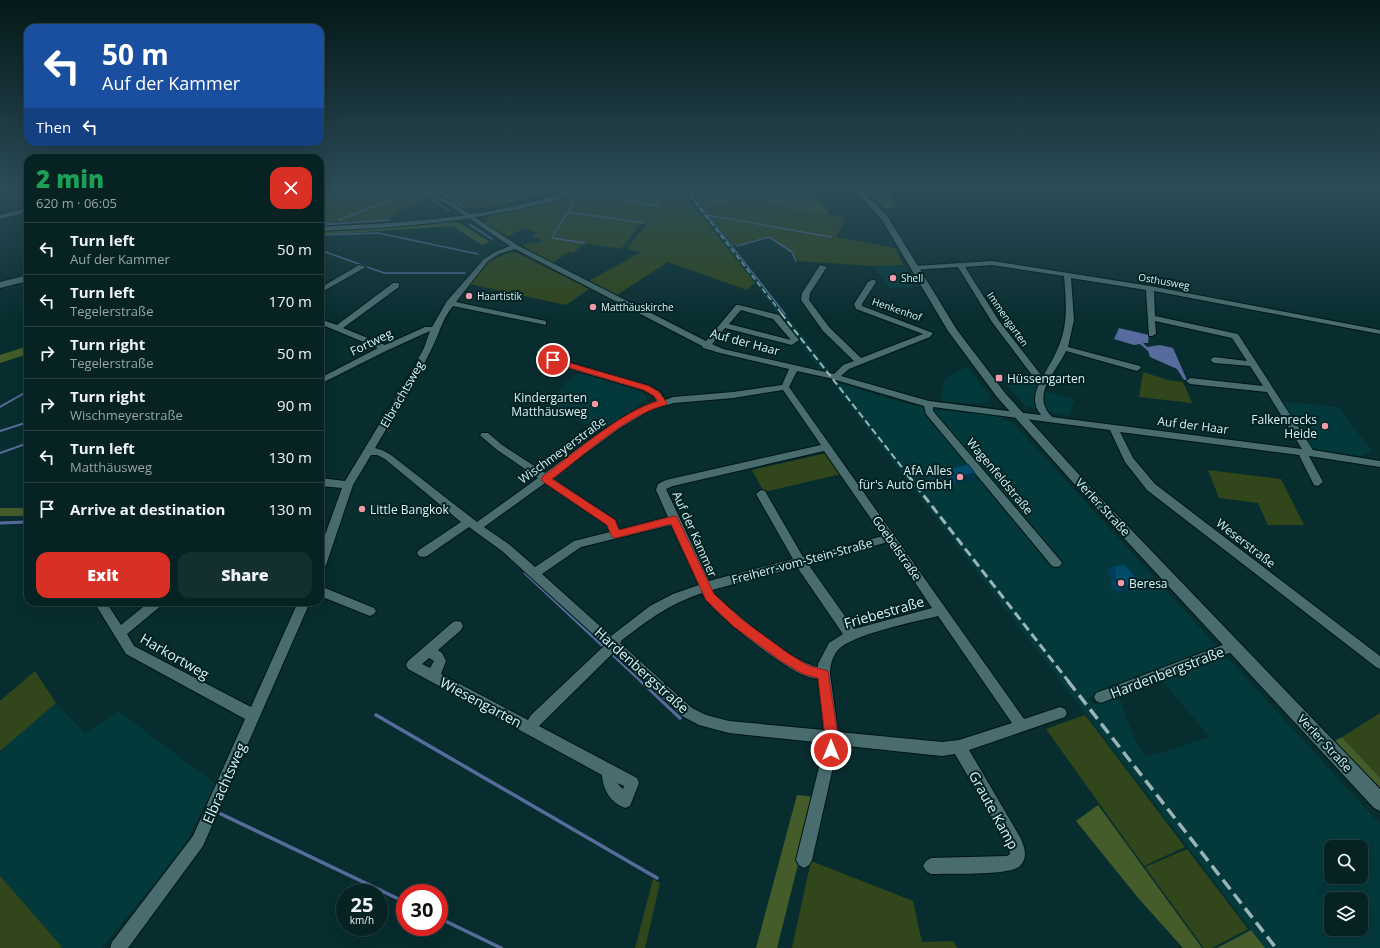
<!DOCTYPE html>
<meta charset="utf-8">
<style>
:root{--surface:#062223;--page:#142f30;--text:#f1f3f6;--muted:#98a4a6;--line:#273f41;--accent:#d93025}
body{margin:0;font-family:"Open Sans",sans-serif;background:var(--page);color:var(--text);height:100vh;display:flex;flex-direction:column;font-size:15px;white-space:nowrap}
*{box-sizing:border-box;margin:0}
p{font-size:13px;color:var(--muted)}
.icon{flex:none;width:22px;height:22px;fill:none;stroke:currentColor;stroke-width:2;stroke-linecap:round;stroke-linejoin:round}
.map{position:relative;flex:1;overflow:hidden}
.drawer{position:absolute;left:24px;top:154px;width:300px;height:452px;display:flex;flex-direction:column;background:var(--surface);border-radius:12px;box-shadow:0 4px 16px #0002,0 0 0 1px var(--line)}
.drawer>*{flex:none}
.hud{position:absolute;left:24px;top:24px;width:300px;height:122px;border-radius:12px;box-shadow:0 4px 16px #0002,0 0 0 1px var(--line);background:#1a4fa0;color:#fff;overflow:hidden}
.controls{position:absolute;left:1324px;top:840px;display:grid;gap:8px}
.controls a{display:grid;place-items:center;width:44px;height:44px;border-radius:8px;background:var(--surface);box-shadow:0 4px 16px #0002,0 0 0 1px var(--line);font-size:20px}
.speed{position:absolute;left:336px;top:884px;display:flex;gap:8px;font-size:20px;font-weight:700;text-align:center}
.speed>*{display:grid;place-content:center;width:52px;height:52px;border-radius:50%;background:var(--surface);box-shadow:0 4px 16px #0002,0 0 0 1px var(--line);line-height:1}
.speed small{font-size:10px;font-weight:400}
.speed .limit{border:6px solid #d22;background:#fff;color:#111}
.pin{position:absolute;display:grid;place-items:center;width:34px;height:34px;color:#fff;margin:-17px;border:2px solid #fff;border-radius:50%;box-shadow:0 1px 4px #0007}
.me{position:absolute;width:44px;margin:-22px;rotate:0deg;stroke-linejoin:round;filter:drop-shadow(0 0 3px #0008)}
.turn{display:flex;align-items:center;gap:14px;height:84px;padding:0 12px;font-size:18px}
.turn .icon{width:52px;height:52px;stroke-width:2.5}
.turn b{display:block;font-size:28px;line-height:34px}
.then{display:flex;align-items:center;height:38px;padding:0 12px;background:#0003;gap:8px;font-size:15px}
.round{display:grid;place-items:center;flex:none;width:42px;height:42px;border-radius:12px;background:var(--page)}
.headline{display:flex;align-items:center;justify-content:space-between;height:68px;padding:0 12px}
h1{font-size:24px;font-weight:800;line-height:30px;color:#1e9e55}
.action{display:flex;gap:8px;margin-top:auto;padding:8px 12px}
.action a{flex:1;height:46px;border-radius:12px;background:var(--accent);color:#fff;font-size:16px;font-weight:800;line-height:46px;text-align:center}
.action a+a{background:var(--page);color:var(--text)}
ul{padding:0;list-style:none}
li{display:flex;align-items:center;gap:12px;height:52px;padding:0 12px;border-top:1px solid var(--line)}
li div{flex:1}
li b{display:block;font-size:15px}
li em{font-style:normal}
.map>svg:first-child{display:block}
</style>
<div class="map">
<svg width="1380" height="948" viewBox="0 0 1380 948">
<rect width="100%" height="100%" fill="#082d2f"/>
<g fill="#04393b" fill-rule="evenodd">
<polygon points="680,188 687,188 692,193 830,371 819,368 702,215"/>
<polygon points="904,265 917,287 889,288 873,266"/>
<polygon points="967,366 990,396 989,401 979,404 941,401 944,380"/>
<polygon points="1032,373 1036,379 1037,389 1075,399 1069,416 1025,406 999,376"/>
<polygon points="576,374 587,375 635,389 646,395 647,399 601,431 547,405"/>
<path d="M831,381L904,403L938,410L993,415L1013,423L1217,646L1088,698L1093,705L1118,696L1134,738L1146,757L1201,740L1209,737L1162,680L1226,656L1380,824V948H1265ZM1331,847H1361V877H1331ZM1331,899H1361V929H1331Z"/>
<polygon points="1280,401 1339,407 1372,452 1361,456 1317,450 1309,446"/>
<polygon points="56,703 85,733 118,711 216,784 183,847 102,948 61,948 62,947 0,876 0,751"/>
</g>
<g fill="#31461a">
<polygon points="320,188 402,188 425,200 398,212 388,220 335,223 320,220"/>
<path d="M464,188H559C543,195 481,213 466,207C458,205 451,199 444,195Z"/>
<polygon points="588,188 664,188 649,204 582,191"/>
<polygon points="672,188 679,188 755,283 747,290 668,262 617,295 589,281 641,252 627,249 647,223 570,211 581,192 657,206"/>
<polygon points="580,192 551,238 585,243 554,238 569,212 641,223 621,249 585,243 573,253 568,252 553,263 522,246 531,242 536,244 542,240 532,237 537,233 524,228 507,237 486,222 486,219 492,215 526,208"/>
<polygon points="751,196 793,209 846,217 836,237 895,248 904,265 873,266 798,261 792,252 769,236 734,246 709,215 836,238 708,214 704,208"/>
<polygon points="510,252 517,253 589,289 566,305 469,284 490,261"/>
<polygon points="1143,372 1168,380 1183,382 1192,403 1139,397"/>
<polygon points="827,453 841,474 764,492 752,470"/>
<polygon points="1208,470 1281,479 1304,525 1268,525 1258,503 1219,498"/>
<polygon points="35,671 56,703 0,751 0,701"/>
<polygon points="1380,713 1380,778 1342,737"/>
<polygon points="1085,715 1185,847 1144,866 1046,729"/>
<polygon points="1187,849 1248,929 1212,948 1204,948 1145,867"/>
<polygon points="811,861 913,901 922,942 953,941 957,948 792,948"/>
<polygon points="0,876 62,947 61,948 0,948"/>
<polygon points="653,879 660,883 645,948 635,948"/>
</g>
<g fill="#445c2a">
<polygon points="664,188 672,188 658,205 649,204"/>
<polygon points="714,188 820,188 814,191 829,214 793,209 751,196 704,208 692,193"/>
<polygon points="864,188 887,188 895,206 885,209"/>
<polygon points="457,222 490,242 482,245 453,226 320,235 320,231"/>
<polygon points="28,346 28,354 0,363 0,355"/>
<rect x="0" y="508" width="28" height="8"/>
<polygon points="1342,737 1380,778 1380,788 1334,741"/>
<polygon points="797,795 815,797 777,948 756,948"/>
<polygon points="1098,805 1202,948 1183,948 1139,899 1076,821"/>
<polygon points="1251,930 1265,948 1217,948"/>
</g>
<polygon fill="#576b9c" points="1119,328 1149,335 1148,343 1143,343 1147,347 1160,345 1173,348 1187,380 1184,380 1177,369 1150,357 1148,351 1140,344 1134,345 1114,339"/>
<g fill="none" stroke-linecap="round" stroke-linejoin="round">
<g stroke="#576b9c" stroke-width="1.5">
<polyline points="408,188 429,198"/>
<polyline points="422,188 440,194"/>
<polyline points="686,188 785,314"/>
<polyline points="583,192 657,206"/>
<polyline points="579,194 568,212 645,223"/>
<polyline points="444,196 465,208"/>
<polyline points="433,200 449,211"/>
<polyline points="568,212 552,238 585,243"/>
<polyline points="4,214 28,208"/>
<polyline points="20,214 28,213"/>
<polyline points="707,215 831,237"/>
<polyline points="0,219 8,217"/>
<polyline points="339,220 408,193"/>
<polyline points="320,221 332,224"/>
<polyline points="485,223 501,234"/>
<polyline points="469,224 492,239"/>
<polyline points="320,225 389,220"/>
<polyline points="320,235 378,233 478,254"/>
<polyline points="737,246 769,237 792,252 796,261"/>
<polyline points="320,250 384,273 465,273"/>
</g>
<g stroke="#576b9c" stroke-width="2">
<polyline points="0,407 28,391"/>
<polyline points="0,431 28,422"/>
<polyline points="0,453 28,443"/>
</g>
<g stroke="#576b9c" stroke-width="3">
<polyline points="0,523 28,522"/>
<polyline points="525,573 605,648"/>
<polyline points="614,656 642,682"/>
</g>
<g stroke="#576b9c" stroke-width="3.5">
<polyline points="641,681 680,718"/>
<polyline points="376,715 657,878"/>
<polyline points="221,814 405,902"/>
<polyline points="439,918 501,948"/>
</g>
<g stroke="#001415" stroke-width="2">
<g id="street">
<path d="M412,188H419L450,201L517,245L706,341L736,305H739L779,315L799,340L792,345L725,328L712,344L723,349L834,374L843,365L854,361L823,331L801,300L802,293L820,265L827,267L810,293L809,300L829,327L861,358L923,334L856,309L854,304L868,282L872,280H875L876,282L862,304V306L933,333L930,337L849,369L841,376L929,401L1041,415C1032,404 1034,393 1041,380L1035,379L992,322L958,267L912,270V266H915L992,261L1150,286L1380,330V334L1154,291L1155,316L1238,334L1313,450L1380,461V467L1309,456L1323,482L1318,486L1314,485L1299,455L1120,432L1133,458L1155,484L1380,656V669L1376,667L1147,490L1125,462L1110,430L933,407V411L1060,560L1062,563L1060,566L1056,567L1052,566L926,414L924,406L829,378L797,371L789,387L1024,719L1060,707L1065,709L1067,713L1065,717L969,750L1020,837C1024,846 1029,857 1020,866C1009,876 948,873 931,874L926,871L923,866L926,861L931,858L1007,856L1010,854L1009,847L955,754L942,756L838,745L812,860L809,865L804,868L799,865L796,860L825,743L729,733L699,725L682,716L613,653L539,726L637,778L639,783L630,806L625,808C610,802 603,790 602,775L408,669L406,665L408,661L453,622L457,621L461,622L463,626L461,630L438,650L442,653L446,661L441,674L528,720L531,715L605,645L502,551L469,527L427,556L423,557L419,556L417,553L419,550L461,522L385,459L377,455H371L353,485L326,565L324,568L320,569V549L342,488L320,486V478L345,481L411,372L424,348L430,331L388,350L320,384V378L378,348L320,324V319L337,325L393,283H399V287L343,328L385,345L425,327H432L447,301L484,259L495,252L510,246L446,203ZM515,249L702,346L703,348L720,353L789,369L782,385L733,392L673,397L665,400L660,392L649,386L543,355H537V359L643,390L654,396L657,402C621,412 576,451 545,473L502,445L488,433H482L480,435L482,437L496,449L538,478L477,522L391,455L382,450L375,448C394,416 414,384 431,350C439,335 442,319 453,306L546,325V321L456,302L488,261L499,254ZM992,265L1064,276C1068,322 1067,337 1043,376L1041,375L999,321L965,267ZM1071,278L1146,290L1149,336H1152L1156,334L1155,321L1232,338L1247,361L1214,357L1210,360L1214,363L1250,366L1263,386L1190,378L1186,381L1190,384L1267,392L1302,449L1052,417C1030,395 1056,373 1066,351L1137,371L1141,368L1140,366L1068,347L1074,320ZM741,310L773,319L791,340L729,324ZM783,390L821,445L666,480L658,484L656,490L668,517L619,530L615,520L552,478L620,428L652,409L674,403L733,398ZM824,451L883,536L803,557L765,491L761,490L756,494L793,559L709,581L666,489L673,486ZM545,483L607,525L610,532L574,541L535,567L510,545L484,527ZM671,525L699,585L673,594L650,606L611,636L542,574L581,547ZM888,542L932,608L854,629L808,564ZM797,567L843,634L829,643L818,664V667C792,663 735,613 714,594L712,590ZM702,593C711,613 781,665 803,675C808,677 813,678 818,679L824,730L729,721L706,715L692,708L620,643L622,640C651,618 668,605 702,593ZM938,616L1012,723L959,740L942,742L838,732L830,674C830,666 832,658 837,651C851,634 915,622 938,616ZM429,658L434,661L430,668L422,664ZM617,783L624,786L623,789Z"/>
<polygon points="28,208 28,212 0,219 0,215"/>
<polygon points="359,265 366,267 320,293 320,288"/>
<polygon points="320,586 374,608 376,611 374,614 370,616 320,596"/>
<polygon points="94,602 106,602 121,625 149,602 164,602 162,605 127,634 134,646 251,707 298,602 310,602 203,846 128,948 110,948 112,942 193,836 245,719 126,654"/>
<polygon points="1233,641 1237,642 1239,646 1237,650 1101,703 1096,701 1094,697 1096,693"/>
</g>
</g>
<g stroke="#001415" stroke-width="2">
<g id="secondary">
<path d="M572,188H581C570,199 549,202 535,205C464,223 393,228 320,231V227C388,223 456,221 523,204C540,200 557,196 572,188Z"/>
<polygon points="853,188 860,188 888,217 957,330 1005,393 1093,490 1380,789 1380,811 1374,808 1085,496 997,397 948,331 882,220"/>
<polygon points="28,275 28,281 0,288 0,282"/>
</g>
</g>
<use href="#street" fill="#496d6f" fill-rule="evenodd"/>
<use href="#secondary" fill="#496d6f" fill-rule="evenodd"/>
<polyline stroke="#9bb4b5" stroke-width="1.5" stroke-dasharray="5.5 3" stroke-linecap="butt" points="684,188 782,314"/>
<polyline stroke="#9bb4b5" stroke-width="2" stroke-dasharray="7 3.5" stroke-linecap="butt" points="781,313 908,475"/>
<polyline stroke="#9bb4b5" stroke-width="3" stroke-dasharray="9 4.5" stroke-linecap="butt" points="907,474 1069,682"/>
<polyline stroke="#9bb4b5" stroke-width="3.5" stroke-dasharray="12 6" stroke-linecap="butt" points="1068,681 1276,948"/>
</g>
<g fill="#00405a">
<polygon points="950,468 975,473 972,480 955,484 948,475"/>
<polygon points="1111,567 1142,584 1137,590 1119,594 1110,584 1111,578 1107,574"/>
</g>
<g fill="#00344a">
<polygon points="975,473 972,480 955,484 958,477"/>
<polygon points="1142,584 1137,590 1119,594 1123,587"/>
</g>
<g fill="#004b69" stroke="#00344a">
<polygon points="968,464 975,473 958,477 950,468"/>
<polygon points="1124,564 1142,584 1123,587 1114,577 1115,571 1111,567"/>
</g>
<linearGradient id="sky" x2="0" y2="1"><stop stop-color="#04191a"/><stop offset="0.59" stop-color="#2c4c58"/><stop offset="1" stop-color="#2c4c58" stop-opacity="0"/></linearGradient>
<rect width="1380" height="320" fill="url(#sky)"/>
<path fill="#d93025" stroke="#8d1f18" d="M550,359H556L649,386L659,392L667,403L665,405C625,416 586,454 552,479L615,520L619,530L674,516L677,517L714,594L741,619L789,654L809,666L828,671L838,737L836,754L831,756L827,754L818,678L803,674L781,661L733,626L706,600L671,524L616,538L612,537L607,525L542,481V477C575,453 620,412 658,401L654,396L644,390L550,362Z"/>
<g fill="#f39aa8" stroke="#002325" stroke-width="1.5">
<circle cx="893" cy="278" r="4"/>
<circle cx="469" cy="296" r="4"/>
<circle cx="593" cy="307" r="4"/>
<rect x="995" y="374" width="8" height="8" rx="2"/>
<circle cx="595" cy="404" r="4"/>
<circle cx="1325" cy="426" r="4"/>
<circle cx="960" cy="477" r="4"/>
<circle cx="362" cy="509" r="4"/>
<circle cx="1121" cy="583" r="4"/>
</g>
<g text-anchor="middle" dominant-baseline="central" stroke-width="4" stroke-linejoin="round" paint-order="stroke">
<g font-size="10" fill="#def1f2" stroke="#002325" text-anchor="start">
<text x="901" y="278">Shell</text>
<text x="477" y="296">Haartistik</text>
<text x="601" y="307">Matthäuskirche</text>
</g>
<g font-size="10" fill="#def1f2" stroke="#002325">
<text transform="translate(1164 281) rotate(10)">Osthusweg</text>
<text transform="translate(897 309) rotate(19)">Henkenhof</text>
<text transform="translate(1008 319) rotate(55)">Immengarten</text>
</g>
<g font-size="12" fill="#def1f2" stroke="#002325">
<text transform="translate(371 342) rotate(-26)">Fortweg</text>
<text transform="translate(745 342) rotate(15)">Auf der Haar</text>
<text transform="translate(402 394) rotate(-60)">Elbrachtsweg</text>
<text transform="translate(1193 425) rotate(7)">Auf der Haar</text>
<text transform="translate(562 450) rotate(-36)">Wischmeyerstraße</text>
<text transform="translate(1000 476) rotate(50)">Wagenfeldstraße</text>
<text transform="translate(1103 507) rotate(47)">Verler Straße</text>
<text transform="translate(695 534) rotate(66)">Auf der Kammer</text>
<text transform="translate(1246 543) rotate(38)">Weserstraße</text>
<text transform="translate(897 548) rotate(55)">Goebelstraße</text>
<text transform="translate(802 561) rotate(-15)">Freiherr-vom-Stein-Straße</text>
<text transform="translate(1325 743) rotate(47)">Verler Straße</text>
</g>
<g font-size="12" fill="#def1f2" stroke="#002325" text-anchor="start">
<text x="1007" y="378">Hüssengarten</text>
<text x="587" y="397" text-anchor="end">Kindergarten<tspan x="587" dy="14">Matthäusweg</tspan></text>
<text x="1317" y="419" text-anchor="end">Falkenrecks<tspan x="1317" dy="14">Heide</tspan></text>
<text x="952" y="470" text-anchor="end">AfA Alles<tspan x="952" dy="14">für's Auto GmbH</tspan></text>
<text x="370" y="509">Little Bangkok</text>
<text x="1129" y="583">Beresa</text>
</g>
<g font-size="14" fill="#def1f2" stroke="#002325">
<text transform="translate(884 612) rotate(-16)">Friebestraße</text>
<text transform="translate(175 656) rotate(30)">Harkortweg</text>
<text transform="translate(642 670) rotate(42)">Hardenbergstraße</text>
<text transform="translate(1167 672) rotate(-21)">Hardenbergstraße</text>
<text transform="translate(481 702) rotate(28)">Wiesengarten</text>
<text transform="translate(224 783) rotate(-66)">Elbrachtsweg</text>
<text transform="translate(994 810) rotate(61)">Graute Kamp</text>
</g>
</g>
</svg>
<div class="controls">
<a><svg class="icon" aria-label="search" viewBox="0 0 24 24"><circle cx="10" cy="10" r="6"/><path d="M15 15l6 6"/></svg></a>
<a><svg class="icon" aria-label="layers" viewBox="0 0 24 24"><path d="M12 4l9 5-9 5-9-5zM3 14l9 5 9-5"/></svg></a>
</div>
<div class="speed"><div>25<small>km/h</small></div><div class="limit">30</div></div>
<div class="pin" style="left:553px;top:360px;background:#d93025"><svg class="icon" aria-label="arrive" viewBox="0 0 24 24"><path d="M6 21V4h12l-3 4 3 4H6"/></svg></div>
<svg class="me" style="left:831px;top:750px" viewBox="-20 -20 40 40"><circle r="17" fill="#d93025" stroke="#fff" stroke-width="3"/><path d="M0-11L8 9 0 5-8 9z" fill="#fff"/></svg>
<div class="hud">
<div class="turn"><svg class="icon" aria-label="left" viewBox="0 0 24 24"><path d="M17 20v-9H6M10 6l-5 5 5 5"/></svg><div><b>50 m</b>Auf der Kammer</div></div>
<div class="then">Then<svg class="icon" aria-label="left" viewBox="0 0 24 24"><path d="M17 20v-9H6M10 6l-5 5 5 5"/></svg></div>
</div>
<section class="drawer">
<div class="headline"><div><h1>2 min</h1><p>620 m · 06:05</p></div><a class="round" style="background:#d93025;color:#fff"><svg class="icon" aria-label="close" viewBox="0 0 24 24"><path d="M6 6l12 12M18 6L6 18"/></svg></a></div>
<ul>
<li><svg class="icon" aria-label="left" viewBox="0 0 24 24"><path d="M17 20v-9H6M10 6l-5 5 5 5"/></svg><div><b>Turn left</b><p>Auf der Kammer</p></div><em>50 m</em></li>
<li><svg class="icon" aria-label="left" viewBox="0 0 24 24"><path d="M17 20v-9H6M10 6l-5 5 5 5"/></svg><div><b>Turn left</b><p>Tegelerstraße</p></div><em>170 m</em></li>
<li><svg class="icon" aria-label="right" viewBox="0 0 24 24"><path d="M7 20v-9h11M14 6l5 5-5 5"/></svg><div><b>Turn right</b><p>Tegelerstraße</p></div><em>50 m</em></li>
<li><svg class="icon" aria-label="right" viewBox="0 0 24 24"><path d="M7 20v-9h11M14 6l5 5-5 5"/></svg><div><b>Turn right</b><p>Wischmeyerstraße</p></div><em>90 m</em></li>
<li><svg class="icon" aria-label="left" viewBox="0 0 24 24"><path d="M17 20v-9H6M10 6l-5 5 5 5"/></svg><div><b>Turn left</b><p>Matthäusweg</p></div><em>130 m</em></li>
<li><svg class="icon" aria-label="arrive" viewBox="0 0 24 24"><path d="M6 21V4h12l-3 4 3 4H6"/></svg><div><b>Arrive at destination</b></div><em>130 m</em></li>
</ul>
<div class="action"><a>Exit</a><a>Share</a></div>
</section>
</div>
